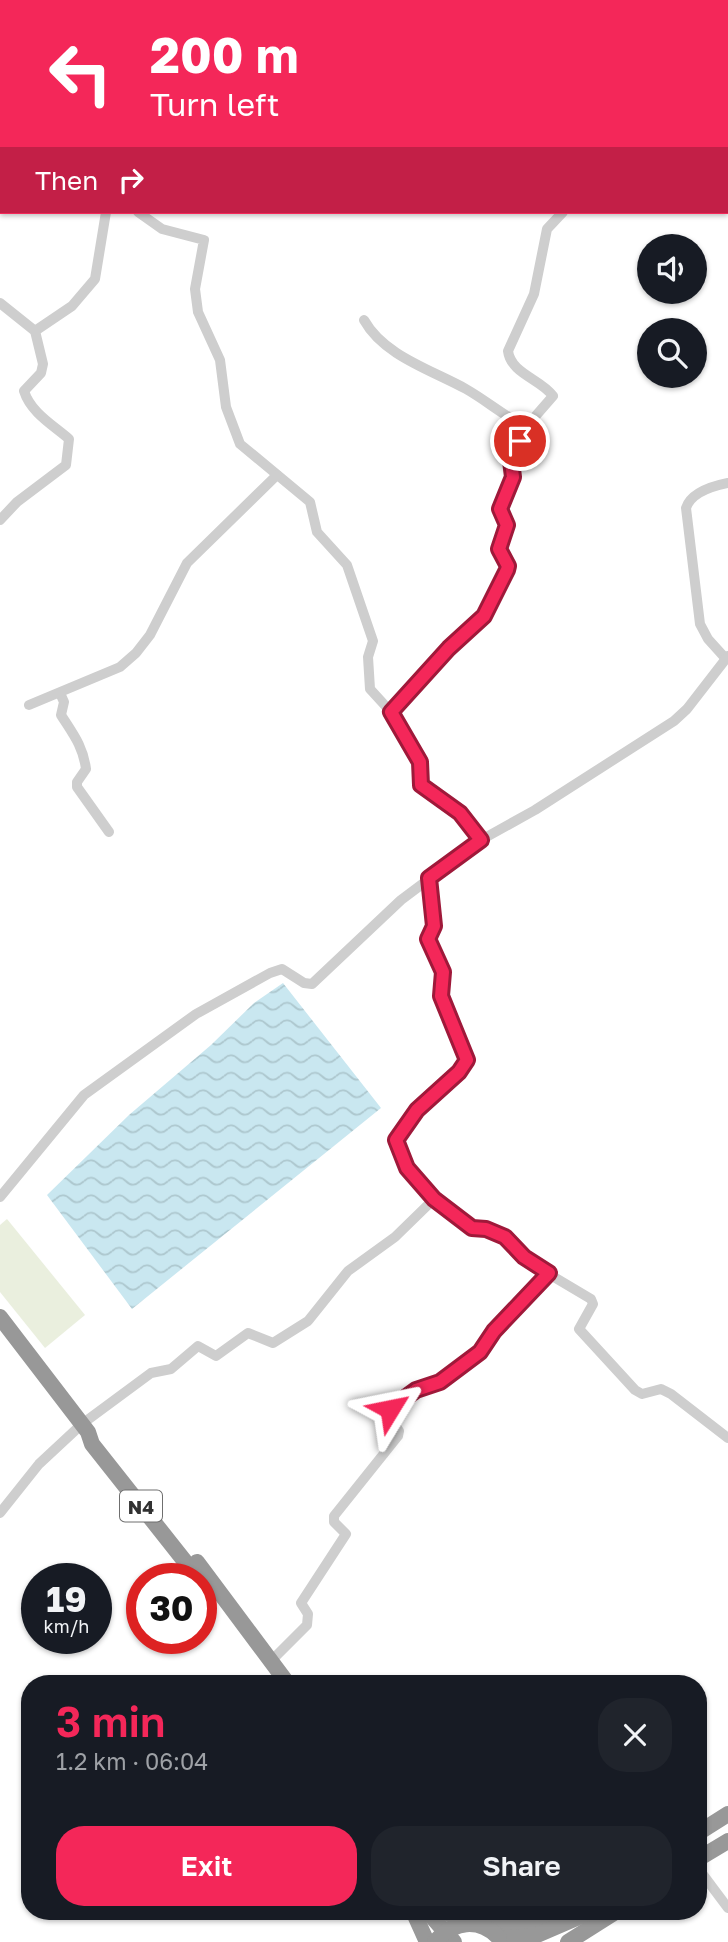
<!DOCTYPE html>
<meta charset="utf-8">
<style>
:root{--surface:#171b24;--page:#20242c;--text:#f1f3f6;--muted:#9ea1a6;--accent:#f42759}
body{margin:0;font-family:"Golos Text",sans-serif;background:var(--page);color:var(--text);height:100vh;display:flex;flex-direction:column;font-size:26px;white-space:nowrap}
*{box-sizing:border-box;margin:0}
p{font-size:23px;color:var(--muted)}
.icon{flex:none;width:38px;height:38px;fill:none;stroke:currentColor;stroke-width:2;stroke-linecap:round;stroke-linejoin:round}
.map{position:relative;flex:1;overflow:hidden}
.panel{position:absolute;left:21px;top:1675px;width:686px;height:245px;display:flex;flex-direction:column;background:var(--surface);border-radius:28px;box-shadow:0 2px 5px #0004}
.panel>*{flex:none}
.hud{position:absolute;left:0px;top:0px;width:728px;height:214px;box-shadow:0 2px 5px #0004;background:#f42759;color:#fff;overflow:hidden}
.controls{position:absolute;left:637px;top:234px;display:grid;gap:14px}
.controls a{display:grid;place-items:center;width:70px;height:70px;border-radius:50%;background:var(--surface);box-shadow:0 2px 5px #0004;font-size:35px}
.speed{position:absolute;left:21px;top:1563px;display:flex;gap:14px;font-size:35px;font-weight:700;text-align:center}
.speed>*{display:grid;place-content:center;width:91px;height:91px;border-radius:50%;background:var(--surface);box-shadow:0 2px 5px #0004;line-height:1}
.speed small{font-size:18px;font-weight:400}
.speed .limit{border:10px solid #d22;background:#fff;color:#111}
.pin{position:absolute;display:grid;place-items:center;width:60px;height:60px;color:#fff;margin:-30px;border:4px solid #fff;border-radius:50%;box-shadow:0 2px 7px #0007}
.me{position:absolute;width:77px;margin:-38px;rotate:55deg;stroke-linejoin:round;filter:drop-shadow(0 0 5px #0008)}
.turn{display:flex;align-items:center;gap:24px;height:147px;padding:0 35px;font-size:32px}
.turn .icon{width:91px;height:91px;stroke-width:2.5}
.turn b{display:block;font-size:49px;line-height:60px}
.then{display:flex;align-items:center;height:66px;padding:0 35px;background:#0003;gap:14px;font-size:26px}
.round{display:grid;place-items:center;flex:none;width:74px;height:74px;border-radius:28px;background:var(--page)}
.head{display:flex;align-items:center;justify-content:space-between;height:119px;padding:0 35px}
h1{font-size:42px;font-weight:600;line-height:52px;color:var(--accent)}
.action{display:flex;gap:14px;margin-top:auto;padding:14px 35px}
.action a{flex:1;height:80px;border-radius:28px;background:var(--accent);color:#fff;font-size:28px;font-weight:600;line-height:80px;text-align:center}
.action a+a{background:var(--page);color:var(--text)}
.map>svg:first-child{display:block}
</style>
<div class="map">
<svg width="728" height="1942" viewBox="0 0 728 1942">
<defs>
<pattern id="water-waves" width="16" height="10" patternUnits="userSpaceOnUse" patternTransform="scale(1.75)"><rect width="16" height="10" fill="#c9e7f0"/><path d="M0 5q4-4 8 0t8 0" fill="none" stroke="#adc7ce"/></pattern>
</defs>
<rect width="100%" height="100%" fill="#fff"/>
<polygon fill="#eaefde" points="7,1219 85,1315 45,1348 0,1292 0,1225"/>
<polygon fill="url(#water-waves)" points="283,983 381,1108 132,1309 47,1195 129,1115 211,1045 254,1003"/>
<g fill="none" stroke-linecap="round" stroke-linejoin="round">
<g stroke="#cecece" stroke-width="10">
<polyline points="624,0 626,2"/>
<polyline points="302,2 304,0"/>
<polyline points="726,82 728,86"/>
<polyline points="138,212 162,229 204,240 195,289 198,312 220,360 226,407 240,444 310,502 317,532 347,565 373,641 368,657 370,689 391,712 420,762 421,785 460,813 481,840"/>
<path d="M0,303L35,331L43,364L41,373L24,391C31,413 53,425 69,439L66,465L17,502L0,520"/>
<path d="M364,320C384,356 432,370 466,389C487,401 504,416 526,427"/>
<polyline points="35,331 72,306 95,279 106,212"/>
<path d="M726,659L708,639L700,624L686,508C691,493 713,486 728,483"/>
<path d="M60,693L64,702L61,715C73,734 83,746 86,769L77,782V787L109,832"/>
<polyline points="29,705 120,667 136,653 150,635 187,563 277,475"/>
<path d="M391,712L449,648L484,616L508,566L500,553L507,525L500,509L512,477L511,461L526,427L553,396C541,379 511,374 508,351L534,294L547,229L563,212"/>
<polyline points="429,878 434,926 428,939 443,972 441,996 467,1060 459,1072 417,1110 396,1140 407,1168 434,1199 473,1228 486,1229 504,1237 532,1264 591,1299 593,1304 579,1329 635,1390 642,1394 661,1389 671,1394 728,1438"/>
<polyline points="0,1197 84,1095 196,1014 270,973 282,969 304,983 312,984 401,900 481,840 535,810 674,721 687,709 728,656"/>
<polyline points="0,1513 39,1464 82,1424 151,1373 171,1369 198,1346 216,1356 248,1333 273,1343 308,1321 348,1271 395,1237 434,1199"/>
<polyline points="272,1660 307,1625 308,1614 301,1603 346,1534 334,1522 334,1516 398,1436 399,1431 387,1413 404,1398 440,1382 480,1352 493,1331 549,1273"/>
<polyline points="698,1868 728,1908"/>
</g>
<g stroke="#989898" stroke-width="16">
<polyline points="0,1317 88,1432 92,1444 198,1578"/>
<polyline points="197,1562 288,1684"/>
<polyline points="698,1833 728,1814"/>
<polyline points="698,1859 728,1841"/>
<polyline points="413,1911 427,1942"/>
<polyline points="427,1911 454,1942"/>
<path d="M444,1911C482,1934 526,1930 564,1911"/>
<polyline points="568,1942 617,1911"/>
</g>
<g stroke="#989898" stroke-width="16">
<polyline points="493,1932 503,1939 537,1935 593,1911"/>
<path d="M435,1942C453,1921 479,1917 499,1938"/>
</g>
</g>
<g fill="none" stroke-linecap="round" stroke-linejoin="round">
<g stroke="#9f193a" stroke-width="18">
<polyline id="route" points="390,1409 416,1390 440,1382 480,1352 494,1331 549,1273 524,1257 505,1237 486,1229 472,1228 434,1199 407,1168 396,1140 417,1110 459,1072 467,1060 441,996 443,972 428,939 434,926 429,878 481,840 460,813 421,785 420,762 391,712 449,648 484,616 507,570 508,566 499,549 507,525 500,509 513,477 511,461 520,441"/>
</g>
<use href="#route" stroke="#f42759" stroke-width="12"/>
</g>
<g text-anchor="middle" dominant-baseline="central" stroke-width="7" stroke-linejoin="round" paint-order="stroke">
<rect fill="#fff" stroke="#6f6f6f" stroke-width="2" x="120" y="1490.5" width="42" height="31" rx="5"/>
<g font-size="19" font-weight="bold" fill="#313131">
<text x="141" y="1506">N4</text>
</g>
</g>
</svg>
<div class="controls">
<a><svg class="icon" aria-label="sound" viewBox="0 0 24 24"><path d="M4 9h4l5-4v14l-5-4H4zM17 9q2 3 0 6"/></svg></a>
<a><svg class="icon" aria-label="search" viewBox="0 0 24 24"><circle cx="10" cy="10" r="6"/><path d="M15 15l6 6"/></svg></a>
</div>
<div class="speed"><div>19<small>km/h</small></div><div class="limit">30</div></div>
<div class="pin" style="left:520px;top:441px;background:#d93025"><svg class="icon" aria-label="arrive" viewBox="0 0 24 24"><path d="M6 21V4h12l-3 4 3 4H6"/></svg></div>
<svg class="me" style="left:390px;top:1409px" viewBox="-20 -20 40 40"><path d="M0-17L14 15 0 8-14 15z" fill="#f42759" stroke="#fff" stroke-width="4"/></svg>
<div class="hud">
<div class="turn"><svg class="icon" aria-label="left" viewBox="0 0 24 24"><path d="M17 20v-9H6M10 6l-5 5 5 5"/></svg><div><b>200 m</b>Turn left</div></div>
<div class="then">Then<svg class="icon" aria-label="right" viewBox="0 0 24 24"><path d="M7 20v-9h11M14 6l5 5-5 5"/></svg></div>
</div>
<section class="panel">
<div class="head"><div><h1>3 min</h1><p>1.2 km · 06:04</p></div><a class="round"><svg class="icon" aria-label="close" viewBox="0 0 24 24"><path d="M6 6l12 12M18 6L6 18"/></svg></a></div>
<div class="action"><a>Exit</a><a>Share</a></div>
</section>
</div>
